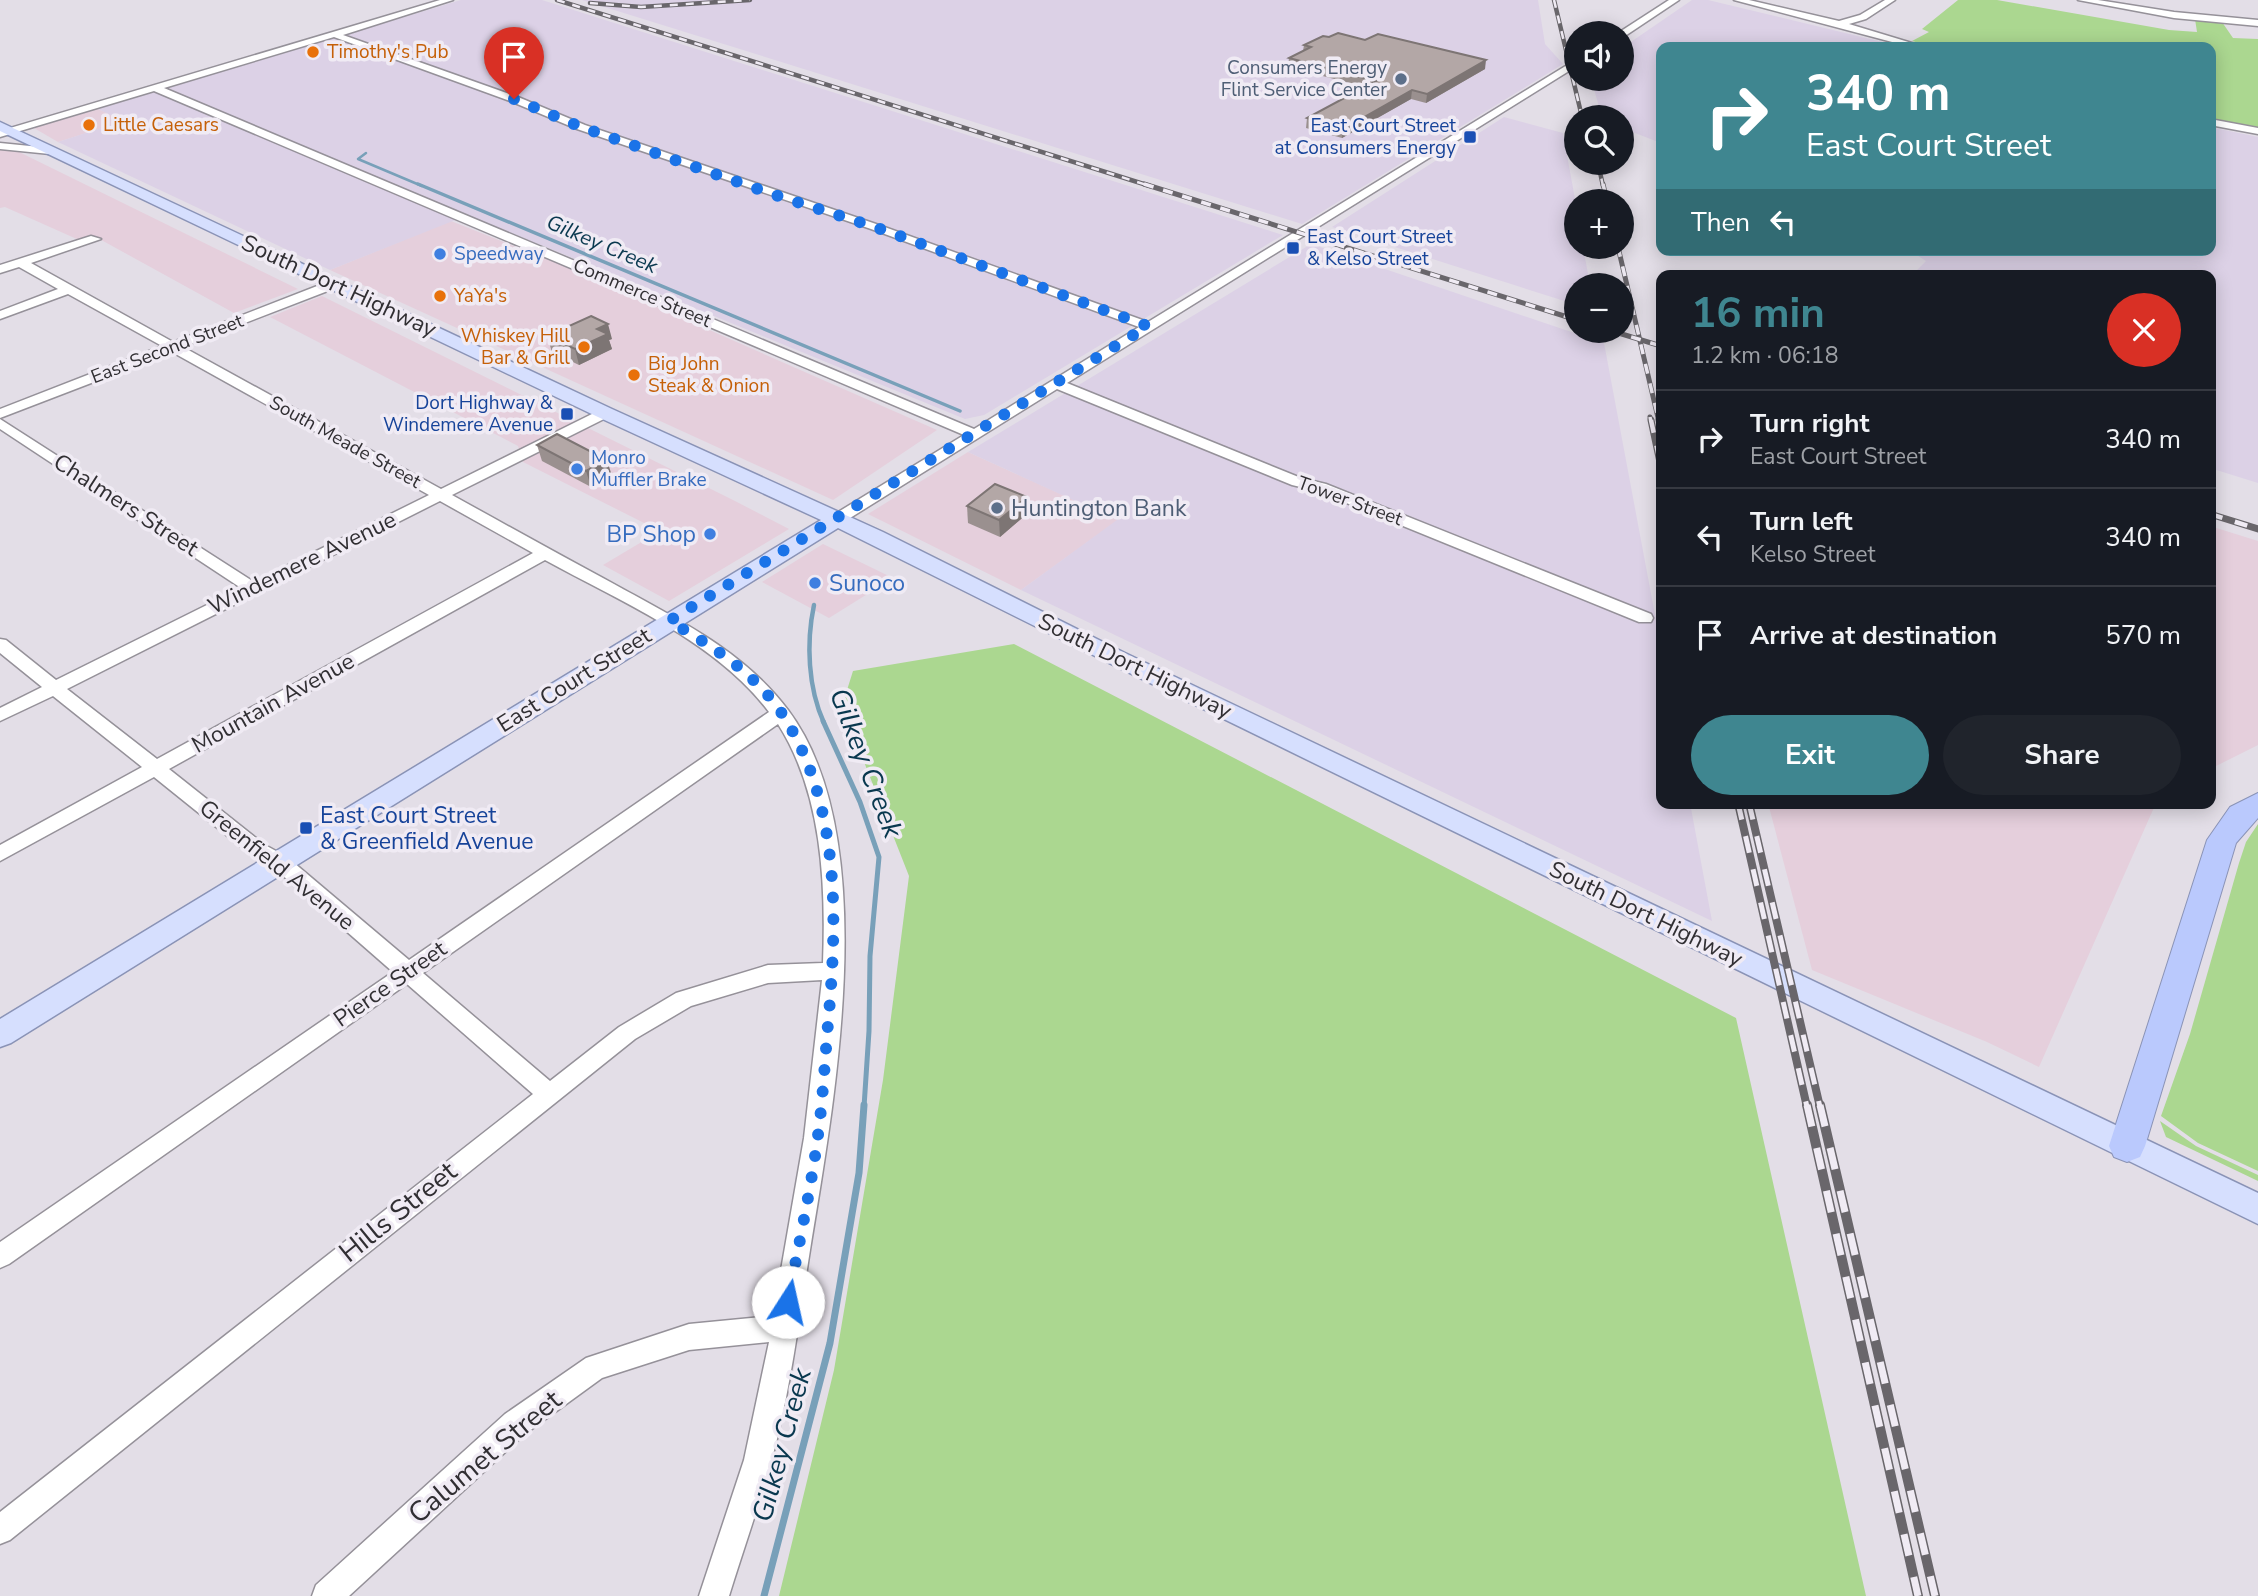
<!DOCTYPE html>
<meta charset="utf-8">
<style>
:root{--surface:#171b24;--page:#20242c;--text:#f1f3f6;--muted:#9ea1a6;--line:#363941;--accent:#3f8690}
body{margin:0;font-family:"Nunito Sans",sans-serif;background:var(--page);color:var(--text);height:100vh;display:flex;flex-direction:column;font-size:26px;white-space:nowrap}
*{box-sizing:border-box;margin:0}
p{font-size:23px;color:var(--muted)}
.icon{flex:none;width:38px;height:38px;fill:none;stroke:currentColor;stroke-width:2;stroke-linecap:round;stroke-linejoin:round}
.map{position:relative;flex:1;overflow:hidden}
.side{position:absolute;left:1656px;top:270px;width:560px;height:539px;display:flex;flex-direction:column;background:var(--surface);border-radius:14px;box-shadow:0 4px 18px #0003}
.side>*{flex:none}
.banner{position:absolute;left:1656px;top:42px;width:560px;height:214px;border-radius:14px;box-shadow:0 4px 18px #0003;background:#3f8690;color:#fff;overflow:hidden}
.tools{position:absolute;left:1564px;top:21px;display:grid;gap:14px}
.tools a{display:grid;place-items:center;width:70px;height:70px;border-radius:50%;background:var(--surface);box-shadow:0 4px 18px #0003;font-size:35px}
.pin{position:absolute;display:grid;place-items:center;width:60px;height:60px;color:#fff;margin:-72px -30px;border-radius:50% 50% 50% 0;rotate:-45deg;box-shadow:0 0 7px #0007}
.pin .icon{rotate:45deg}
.me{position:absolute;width:77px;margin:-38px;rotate:10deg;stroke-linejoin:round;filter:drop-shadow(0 0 5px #0008)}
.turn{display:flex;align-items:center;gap:24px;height:147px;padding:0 35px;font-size:32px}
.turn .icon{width:91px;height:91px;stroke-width:2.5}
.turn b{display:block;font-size:49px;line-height:60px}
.then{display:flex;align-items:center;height:66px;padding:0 35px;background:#0003;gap:14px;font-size:26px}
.round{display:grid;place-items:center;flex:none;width:74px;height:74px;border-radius:37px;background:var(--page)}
.headline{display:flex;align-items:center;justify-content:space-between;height:119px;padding:0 35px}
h1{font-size:42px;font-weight:700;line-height:52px;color:var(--accent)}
.action{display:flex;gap:14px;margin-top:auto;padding:14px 35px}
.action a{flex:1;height:80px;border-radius:42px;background:var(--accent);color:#fff;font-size:28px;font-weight:700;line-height:80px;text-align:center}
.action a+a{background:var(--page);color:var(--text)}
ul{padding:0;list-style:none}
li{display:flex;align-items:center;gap:21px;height:98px;padding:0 35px;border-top:2px solid var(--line)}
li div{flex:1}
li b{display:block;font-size:26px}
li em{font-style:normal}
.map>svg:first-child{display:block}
</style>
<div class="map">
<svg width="2258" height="1596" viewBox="0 0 2258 1596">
<rect width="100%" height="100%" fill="#e3dee7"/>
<g fill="#e5cfdc">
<polygon points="98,109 124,121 58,142 34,128"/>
<polygon points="0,149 13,149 298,289 234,313 94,236 79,240 5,207 0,208"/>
<polygon points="451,221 559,264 937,430 833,500 330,270"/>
<polygon points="322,296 735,501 789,529 669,601 603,565 660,531 523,462 518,446 270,317"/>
<polygon points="968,452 1118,520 1021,590 868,514"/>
<polygon points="2210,526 2258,541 2258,745 2210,769"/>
<polygon points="823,544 893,578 829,618 762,582"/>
<polygon points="1768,803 2156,803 2039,1067 1987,1042 1812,970"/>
</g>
<g fill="#dcd1e6">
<polygon points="461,0 542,0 1283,235 984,415 965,419 468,215 330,270 58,142 123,121 98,109"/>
<polygon points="582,0 1538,0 1545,44 1563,64 1302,224"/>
<polygon points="1692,0 1708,0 1903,47 1661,47 1661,143 1622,128 1622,117 1602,117 1591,79 1622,79 1622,48"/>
<polygon points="1504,117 1563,133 1577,210 1577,247 1583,247 1590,285 1577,285 1577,305 1332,227"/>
<polygon points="2210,127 2258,137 2258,483 2210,468 2210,275 1912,275 1926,261 1909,250 2210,250"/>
<polygon points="1311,244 1604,343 1661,647 1661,803 1690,803 1712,921 1021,590 1117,520 968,452"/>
</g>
<g fill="#abd790">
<polygon points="1958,0 1997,0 2169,30 2197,32 2195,19 2222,22 2233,38 2258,39 2258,128 2210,118 2210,47 1933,47 1912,41 1929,32 1922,29"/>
<polygon points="1014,644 1736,1018 1866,1596 779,1596 834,1370 883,1080 909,876 842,706 853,671"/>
<polygon points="2258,824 2258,1171 2198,1143 2161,1116 2190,1034 2239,863 2246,842"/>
<polygon points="2160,1121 2196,1146 2258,1175 2258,1181 2166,1137"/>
</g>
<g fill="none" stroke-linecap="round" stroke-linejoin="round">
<polyline stroke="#78a0b9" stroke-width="2.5" points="366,153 358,159 422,186"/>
<polyline stroke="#78a0b9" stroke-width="3.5" points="418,184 960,411"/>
<path stroke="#78a0b9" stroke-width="4.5" d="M814,605C806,643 808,688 824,723"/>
<polyline stroke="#78a0b9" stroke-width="5" points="823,721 860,802 879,857 870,956 869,1031 864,1107"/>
<polyline stroke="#78a0b9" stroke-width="7" points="764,1596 830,1343 859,1173 864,1105"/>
<g stroke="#959199" stroke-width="3">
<g id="minor">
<path d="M440,0H453L343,35L518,97L585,125L879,225L1148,322L1577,59V66L1067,383L1301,478L1326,484L1651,614L1653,618L1651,622H1639L1317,491L1292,485L1057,389L842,523H830L828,520L830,517L964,435L154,91L0,137V131ZM334,37L510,101L577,129L871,229L1139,327L974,429L164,88Z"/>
<polygon points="1669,0 1679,0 1625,36 1618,33"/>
<polygon points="1734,0 1749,0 1839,21 1860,15 1885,0 1895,0 1866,19 1849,24 1925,47 1911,47"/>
<polygon points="2078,0 2098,0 2174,12 2258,20 2258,26 2174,18"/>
<polygon points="2210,119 2258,128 2258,134 2210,125"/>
<polygon points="0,143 50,148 55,151 50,154 0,149"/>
<path d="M91,236L101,239L31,263L173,342L330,281H338V287L183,347L441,489L600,410H610V416L452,495C506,525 560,555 614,584C677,619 744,651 788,710C884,838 834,1102 810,1250C800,1313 792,1377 777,1439C764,1492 745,1544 729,1596H699L744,1460L769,1342L689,1350L602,1378L525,1434L349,1596H312L316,1585L505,1414L586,1358L689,1324L773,1316L804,1138L822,980L768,983L691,1006L635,1039L10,1540L0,1544V1512L533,1094L407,984L9,1264L0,1268V1242L393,972L273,867L251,855L154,777L0,861V845L142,767L53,696L0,721V708L42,687L0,653V639L6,640L56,680L241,588L0,429V419L254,582L429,495L172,352L0,418V409L162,346L68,294L0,319V311L58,289L19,267L0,273V265ZM440,501L533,553L157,759L67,689ZM545,560C621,602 716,641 769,712L409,960L287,857L265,845L169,769ZM778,724C822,793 826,883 823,963L768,965L676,993L619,1027L550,1081L423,973Z"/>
</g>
</g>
<g stroke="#8a93b6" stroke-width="3">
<polygon id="major" points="0,122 612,409 883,532 1125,653 2258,1193 2258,1224 1109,663 838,528 11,1043 0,1047 0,1019 821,520 598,417 0,131"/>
</g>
<g stroke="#8a93b6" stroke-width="2">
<polygon id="highway" points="2258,793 2258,818 2236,843 2145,1146 2140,1157 2127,1162 2114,1157 2109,1146 2207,840 2230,807"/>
</g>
<use href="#minor" fill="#fff" fill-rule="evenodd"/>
<use href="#major" fill="#d6dffe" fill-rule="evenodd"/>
<use href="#highway" fill="#bac9fd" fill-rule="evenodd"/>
<g stroke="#69666b" stroke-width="4.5">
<g id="rail-far4">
<polyline points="557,0 1150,186"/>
<polyline points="1554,0 1582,117"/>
<polyline points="590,3 641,7 750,0"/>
<polyline points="1598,163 1603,186"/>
</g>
</g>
<g stroke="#69666b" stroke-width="5">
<g id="rail-far3">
<polyline points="1144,184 1577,320"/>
<polyline points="1603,184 1607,201"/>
<polyline points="1618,247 1659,422"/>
<polyline points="1612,331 1661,346"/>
<polyline points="1650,417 1651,422"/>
</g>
</g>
<g stroke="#69666b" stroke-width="7">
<g id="rail-far2">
<polyline points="1651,420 1661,467"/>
<polyline points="1659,420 1661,429"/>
<polyline points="2210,514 2258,529"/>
</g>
</g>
<g stroke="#69666b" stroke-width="8">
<g id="rail-far1">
<polyline points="1738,803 1807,1107"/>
<polyline points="1749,803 1820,1107"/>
</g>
</g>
<g stroke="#69666b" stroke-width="10">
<g id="rail">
<polyline points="1807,1105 1918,1596"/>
<polyline points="1820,1105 1935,1596"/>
</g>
</g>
<use href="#rail-far4" stroke="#f0ebf4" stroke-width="2.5" stroke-dasharray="8" stroke-linecap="butt"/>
<use href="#rail-far3" stroke="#f0ebf4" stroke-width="3.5" stroke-dasharray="10" stroke-linecap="butt"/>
<use href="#rail-far2" stroke="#f0ebf4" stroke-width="4.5" stroke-dasharray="13" stroke-linecap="butt"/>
<use href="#rail-far1" stroke="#f0ebf4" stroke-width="5" stroke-dasharray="17" stroke-linecap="butt"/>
<use href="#rail" stroke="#f0ebf4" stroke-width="7" stroke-dasharray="22" stroke-linecap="butt"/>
</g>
<g fill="#9a908f">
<polygon points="1304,45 1485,69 1426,103 1411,99 1342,138 1306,128 1307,118 1365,87 1288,67 1289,58 1303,51"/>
<polygon points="547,336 612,339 609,340 612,349 579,365 552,352"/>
<polygon points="537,445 612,476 591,487 542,461"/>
<polygon points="967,506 1028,513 1000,537 968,523"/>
</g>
<g fill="#7d7574">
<polygon points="1486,60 1485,69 1426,103 1427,94"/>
<polygon points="1412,90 1411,99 1342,138 1343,129"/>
<polygon points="608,324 612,339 609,340 612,349 579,365 575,349 597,329"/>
<polygon points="607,460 612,476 591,487 586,471"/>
<polygon points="1027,497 1028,513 1000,537 999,520"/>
</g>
<g fill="#b3a7a6" stroke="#7d7574" stroke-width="2">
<polygon points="1338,33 1365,40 1378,34 1486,60 1427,94 1412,90 1343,129 1307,118 1376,81 1289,58 1311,47 1304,45 1323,36 1329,37"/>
<polygon points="591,316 608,324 597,329 608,334 575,349 547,336"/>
<polygon points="557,434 607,460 586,471 537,445"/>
<polygon points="995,484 1027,497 999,520 967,506"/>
</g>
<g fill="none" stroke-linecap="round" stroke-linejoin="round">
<path stroke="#1a73e8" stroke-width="12" stroke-dasharray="0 21.6" d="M514,99L581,127L775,195L875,227L1148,326L669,621C711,645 756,674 783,715C843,809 837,929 827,1035C825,1063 823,1091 820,1119C813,1181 799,1242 788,1302"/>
</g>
<g fill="#e8710a" stroke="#f0ebf4" stroke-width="2.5">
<circle cx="313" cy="52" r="7"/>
<circle cx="89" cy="125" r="7"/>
<circle cx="440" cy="296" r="7"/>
<circle cx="584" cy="347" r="7"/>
<circle cx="634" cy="375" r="7"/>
</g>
<g fill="#5c6f8a" stroke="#f0ebf4" stroke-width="2.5">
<circle cx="1401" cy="79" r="7"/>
<circle cx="997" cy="508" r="7"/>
</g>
<g fill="#1a4fb4" stroke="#f0ebf4" stroke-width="2.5">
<rect x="1463" y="130" width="14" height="14" rx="3.5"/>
<rect x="1286" y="241" width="14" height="14" rx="3.5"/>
<rect x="560" y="407" width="14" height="14" rx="3.5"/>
<rect x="299" y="821" width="14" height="14" rx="3.5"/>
</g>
<g fill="#3f7fe0" stroke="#f0ebf4" stroke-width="2.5">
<circle cx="440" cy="254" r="7"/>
<circle cx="577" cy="469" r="7"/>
<circle cx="710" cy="534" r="7"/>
<circle cx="815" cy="583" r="7"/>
</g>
<g text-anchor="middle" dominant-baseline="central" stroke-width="7" stroke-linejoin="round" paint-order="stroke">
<g font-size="19" fill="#c56008" stroke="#f0ebf4" text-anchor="start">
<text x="327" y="52">Timothy's Pub</text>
<text x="103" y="125">Little Caesars</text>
<text x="454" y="296">YaYa's</text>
<text x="570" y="336" text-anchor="end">Whiskey Hill<tspan x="570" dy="22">Bar &amp; Grill</tspan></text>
<text x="648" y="364">Big John<tspan x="648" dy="22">Steak &amp; Onion</tspan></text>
</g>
<g font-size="19" fill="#4e5e75" stroke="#f0ebf4" text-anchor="end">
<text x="1387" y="68">Consumers Energy<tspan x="1387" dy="22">Flint Service Center</tspan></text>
</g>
<g font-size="19" fill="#164399" stroke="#f0ebf4" text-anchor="end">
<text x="1456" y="126">East Court Street<tspan x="1456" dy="22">at Consumers Energy</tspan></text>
<text x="1307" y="237" text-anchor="start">East Court Street<tspan x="1307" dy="22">&amp; Kelso Street</tspan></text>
<text x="553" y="403">Dort Highway &amp;<tspan x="553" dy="22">Windemere Avenue</tspan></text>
</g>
<g font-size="19" fill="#366cbe" stroke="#f0ebf4" text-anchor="start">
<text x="454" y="254">Speedway</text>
<text x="591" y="458">Monro<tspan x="591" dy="22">Muffler Brake</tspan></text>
</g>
<g font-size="19" fill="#312f33" stroke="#f0ebf4">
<text transform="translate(642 293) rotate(23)">Commerce Street</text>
<text transform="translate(167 349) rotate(-21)">East Second Street</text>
<text transform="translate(345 442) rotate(29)">South Meade Street</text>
<text transform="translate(1350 501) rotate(20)">Tower Street</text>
</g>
<g font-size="21" font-style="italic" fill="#09384f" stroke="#f0ebf4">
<text transform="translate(602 244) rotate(23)">Gilkey Creek</text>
</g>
<g font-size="23" fill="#312f33" stroke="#f0ebf4">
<text transform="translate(339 286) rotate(25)">South Dort Highway</text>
<text transform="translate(126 505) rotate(33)">Chalmers Street</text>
<text transform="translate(302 563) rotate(-26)">Windemere Avenue</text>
<text transform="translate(1135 666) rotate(26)">South Dort Highway</text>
<text transform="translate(574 680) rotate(-32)">East Court Street</text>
<text transform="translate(273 703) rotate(-29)">Mountain Avenue</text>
<text transform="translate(277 865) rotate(39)">Greenfield Avenue</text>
<text transform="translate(1646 914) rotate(26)">South Dort Highway</text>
<text transform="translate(390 984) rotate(-35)">Pierce Street</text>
</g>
<g font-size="23" fill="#4e5e75" stroke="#f0ebf4" text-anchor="start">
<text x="1011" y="508">Huntington Bank</text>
</g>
<g font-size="23" fill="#366cbe" stroke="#f0ebf4" text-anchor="end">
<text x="696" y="534">BP Shop</text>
<text x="829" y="583" text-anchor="start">Sunoco</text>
</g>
<g font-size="23" fill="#164399" stroke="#f0ebf4" text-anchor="start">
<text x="320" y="815">East Court Street<tspan x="320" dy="26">&amp; Greenfield Avenue</tspan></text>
</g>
<g font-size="28" font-style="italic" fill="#09384f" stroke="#f0ebf4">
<text transform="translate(866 763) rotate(69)">Gilkey Creek</text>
<text transform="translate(782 1445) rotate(-75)">Gilkey Creek</text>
</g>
<g font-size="28" fill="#312f33" stroke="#f0ebf4">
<text transform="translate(398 1212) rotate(-39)">Hills Street</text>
<text transform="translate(485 1457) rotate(-40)">Calumet Street</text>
</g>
</g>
</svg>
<div class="tools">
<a><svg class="icon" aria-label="sound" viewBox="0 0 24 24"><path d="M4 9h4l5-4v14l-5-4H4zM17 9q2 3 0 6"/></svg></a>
<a><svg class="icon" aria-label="search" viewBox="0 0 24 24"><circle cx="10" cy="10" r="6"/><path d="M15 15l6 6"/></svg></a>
<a>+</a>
<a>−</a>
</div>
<div class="pin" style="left:514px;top:99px;background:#d93025"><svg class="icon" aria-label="arrive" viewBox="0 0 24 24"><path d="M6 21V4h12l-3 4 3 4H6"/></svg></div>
<svg class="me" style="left:788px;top:1302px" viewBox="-20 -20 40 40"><circle r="19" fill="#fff"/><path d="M0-13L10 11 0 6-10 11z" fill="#1a73e8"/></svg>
<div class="banner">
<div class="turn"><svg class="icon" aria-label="right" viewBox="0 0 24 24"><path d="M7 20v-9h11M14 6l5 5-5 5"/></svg><div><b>340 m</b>East Court Street</div></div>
<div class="then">Then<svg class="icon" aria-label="left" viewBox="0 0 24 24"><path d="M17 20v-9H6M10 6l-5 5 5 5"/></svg></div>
</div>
<section class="side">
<div class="headline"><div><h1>16 min</h1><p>1.2 km · 06:18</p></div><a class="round" style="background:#d93025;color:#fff"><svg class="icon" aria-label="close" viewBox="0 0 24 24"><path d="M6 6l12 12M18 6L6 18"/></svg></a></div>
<ul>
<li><svg class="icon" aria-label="right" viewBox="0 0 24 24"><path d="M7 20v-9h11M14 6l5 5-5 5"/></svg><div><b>Turn right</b><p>East Court Street</p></div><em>340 m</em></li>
<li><svg class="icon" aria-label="left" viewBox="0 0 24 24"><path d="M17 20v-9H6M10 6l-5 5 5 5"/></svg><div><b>Turn left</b><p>Kelso Street</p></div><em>340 m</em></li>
<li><svg class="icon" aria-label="arrive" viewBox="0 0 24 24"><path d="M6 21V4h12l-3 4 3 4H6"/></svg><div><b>Arrive at destination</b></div><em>570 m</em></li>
</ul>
<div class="action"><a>Exit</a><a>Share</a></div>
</section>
</div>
